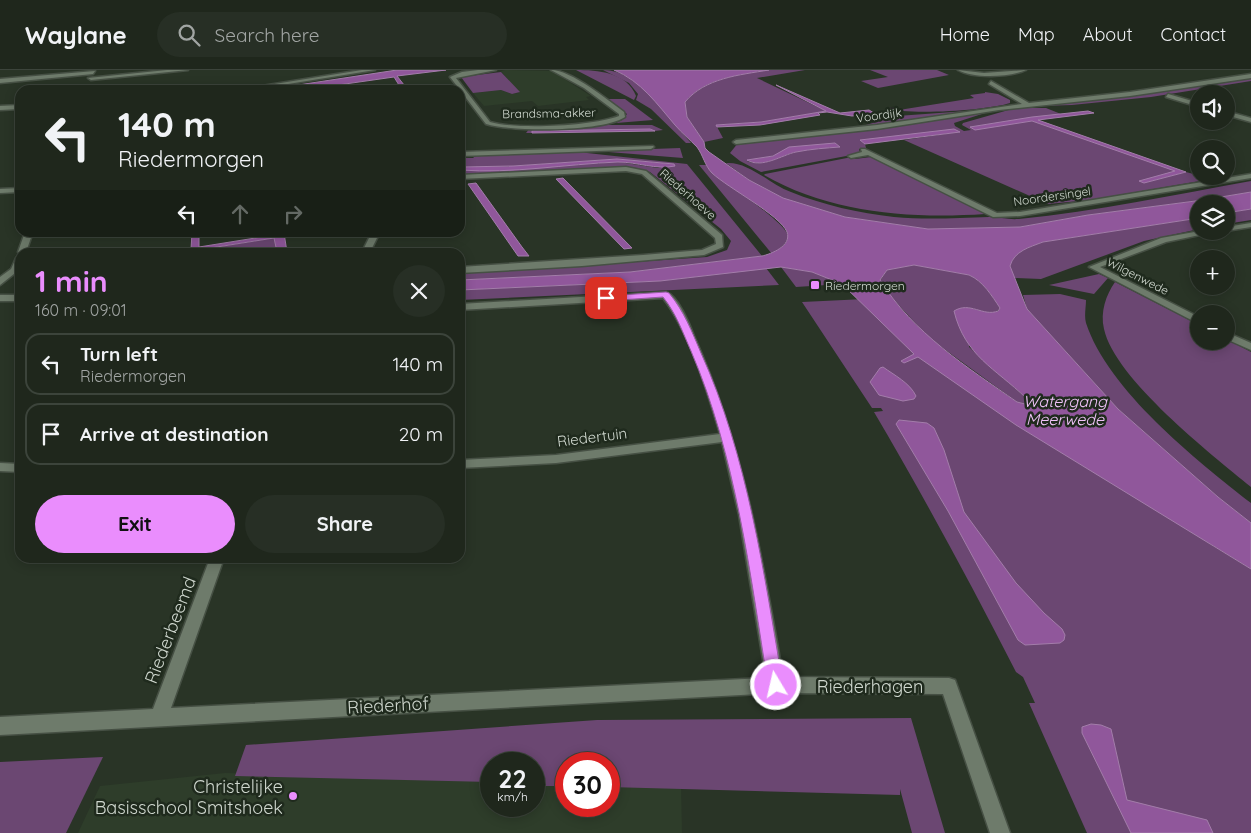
<!DOCTYPE html>
<meta charset="utf-8">
<style>
:root{--surface:#1f271c;--page:#272f25;--text:#f1f3f6;--muted:#a1a5a3;--line:#3c443b;--accent:#ea8dfd}
body{margin:0;font-family:Quicksand,sans-serif;background:var(--page);color:var(--text);height:100vh;display:flex;flex-direction:column;font-size:19px;white-space:nowrap}
*{box-sizing:border-box;margin:0}
p{font-size:16px;color:var(--muted)}
.icon{flex:none;width:28px;height:28px;fill:none;stroke:currentColor;stroke-width:2;stroke-linecap:round;stroke-linejoin:round}
.map{position:relative;flex:1;overflow:hidden}
.panel{position:absolute;left:15px;top:178px;width:450px;height:315px;display:flex;flex-direction:column;background:var(--surface);border-radius:15px;box-shadow:0 2px 12px #0003,0 0 0 1px var(--line)}
.panel>*{flex:none}
.guide{position:absolute;left:15px;top:15px;width:450px;height:152px;border-radius:15px;box-shadow:0 2px 12px #0003,0 0 0 1px var(--line);background:#1f271c;color:var(--text);overflow:hidden}
.controls{position:absolute;left:1190px;top:15px;display:grid;gap:10px}
.controls a{display:grid;place-items:center;width:45px;height:45px;border-radius:50%;background:var(--surface);box-shadow:0 2px 12px #0003,0 0 0 1px var(--line);font-size:25px}
.speed{position:absolute;left:480px;top:682px;display:flex;gap:10px;font-size:25px;font-weight:700;text-align:center}
.speed>*{display:grid;place-content:center;width:65px;height:65px;border-radius:50%;background:var(--surface);box-shadow:0 2px 12px #0003,0 0 0 1px var(--line);line-height:1}
.speed small{font-size:12px;font-weight:400}
.speed .limit{border:8px solid #d22;background:#fff;color:#111}
.pin{position:absolute;display:grid;place-items:center;width:42px;height:42px;color:#fff;margin:-21px;border-radius:10px;box-shadow:0 2px 8px #0006}
.me{position:absolute;width:55px;margin:-28px;rotate:351deg;stroke-linejoin:round;filter:drop-shadow(0 0 4px #0008)}
.turn{display:flex;align-items:center;gap:18px;height:105px;padding:0 20px;font-size:22px}
.turn .icon{width:65px;height:65px;stroke-width:2.5}
.turn b{display:block;font-size:35px;line-height:42px}
.lanes{display:flex;align-items:center;height:48px;padding:0 20px;background:#0003;justify-content:center;gap:25px;direction:ltr}
.lanes .off{opacity:.35}
.round{display:grid;place-items:center;flex:none;width:52px;height:52px;border-radius:26px;background:var(--page)}
.head{display:flex;align-items:center;justify-content:space-between;height:85px;padding:0 20px}
h1{font-size:30px;font-weight:800;line-height:38px;color:var(--accent)}
.primary-button{display:flex;gap:10px;margin-top:auto;padding:10px 20px}
.primary-button a{flex:1;height:58px;border-radius:30px;background:var(--accent);color:#111;font-size:20px;font-weight:800;line-height:58px;text-align:center}
.primary-button a+a{background:var(--page);color:var(--text)}
ul{padding:0;list-style:none}
li{display:flex;align-items:center;gap:15px;height:62px;margin:0 10px 8px;padding:0 10px;border:2px solid var(--line);border-radius:15px}
li div{flex:1}
li b{display:block;font-size:19px}
li em{font-style:normal}
header{display:flex;align-items:center;gap:30px;box-sizing:border-box;height:70px;padding:0 25px;background:var(--surface);border-bottom:1px solid var(--line)}
header strong{font-size:24px}
nav{display:flex;gap:28px;margin-inline-start:auto;font-size:18px}
.search{width:350px;height:45px;background:var(--page);display:flex;align-items:center;gap:12px;box-sizing:border-box;padding:0 18px;border-radius:28px;color:var(--muted);font-size:19px}
.map>svg:first-child{display:block}
</style>
<header>
<strong>Waylane</strong>
<div class="search"><svg class="icon" aria-label="search" viewBox="0 0 24 24"><circle cx="10" cy="10" r="6"/><path d="M15 15l6 6"/></svg>Search here</div>
<nav><a>Home</a><a>Map</a><a>About</a><a>Contact</a></nav>
</header>
<div class="map">
<svg width="1251" height="763" viewBox="0 0 1251 763">
<rect width="100%" height="100%" fill="#293426"/>
<g fill="#2e3d2a">
<polygon points="505,0 552,1 591,26 586,27 589,30 538,36 532,31 484,36 473,23 501,20 512,24 519,23 501,1"/>
<polygon points="225,703 491,709 491,736 534,736 534,710 566,711 566,736 609,736 609,712 681,714 682,763 78,763 100,716"/>
</g>
<g fill="#6b4772" fill-rule="evenodd">
<path d="M576,0C597,0 627,2 636,26L634,30Z"/>
<path d="M603,0C640,0 668,47 691,73H686L651,39L636,30L638,24L629,13Z"/>
<path d="M769,0H805L757,8L826,41L761,52L716,55L723,68L704,72L687,47L685,32C706,8 739,5 769,0Z"/>
<polygon points="870,0 937,0 949,5 878,18 861,11 888,7"/>
<polygon points="501,2 520,22 512,24 501,20 473,23 461,7"/>
<polygon points="1251,8 1251,11 1151,27 1072,35 1040,36 1096,30"/>
<path d="M985,22L998,24L1010,30V33C990,40 907,46 888,38L894,37L899,40L974,28L970,25L985,23Z"/>
<polygon points="608,29 625,29 653,50 616,53 622,50 627,44"/>
<path d="M1025,38H1046L1061,44L971,57L1032,51L1176,101L1144,113L1186,102L1212,109L1089,130L1048,134L904,70L959,62L861,70L865,74L866,78L859,79L860,83L857,84L761,102L740,91L730,83L738,73L845,63L988,42L954,53L955,56L964,61L971,60L962,55L963,53L1012,39ZM835,73L839,77C825,78 810,79 796,82C781,86 763,98 747,91Z"/>
<polygon points="967,41 859,57 897,46"/>
<polygon points="607,55 652,55 663,60 655,61 650,59 533,61 532,63 526,63 530,58"/>
<polygon points="680,78 683,88 596,81"/>
<polygon points="578,82 687,94 762,186 630,202 460,210 460,201 577,196 707,187 727,180 731,171 721,159 650,102 637,98 624,97 460,105 460,100 523,98 619,92 658,98 674,94 617,89 513,96 460,97 460,88 473,88 476,85"/>
<path d="M852,87L855,89L871,87L985,144C910,149 830,143 764,105L765,104Z"/>
<path d="M726,93C749,91 770,115 791,122C823,135 859,143 894,147C926,150 957,148 989,147C999,147 1009,150 1019,149C1097,141 1174,125 1251,111V122L1203,130L1088,145L1020,157L928,159L845,147L782,128L749,110Z"/>
<path d="M699,95H706L712,103C724,112 790,155 788,167C786,175 778,180 772,184Z"/>
<polygon points="1251,139 1251,150 1226,154 1226,143"/>
<path d="M1199,148V159L1144,171L1041,209L1014,208C1013,205 1010,200 1010,196C1009,183 1033,176 1043,172Z"/>
<polygon points="275,168 277,182 185,182 192,181"/>
<path d="M914,195L969,205C983,211 992,226 1000,238C992,248 982,242 972,238L969,277L1026,328V334L1017,332L929,268L894,230L880,211L887,200Z"/>
<polygon points="781,197 812,202 842,214 796,217"/>
<polygon points="766,198 779,215 460,230 460,220 660,211"/>
<polygon points="1099,204 1108,208 1094,224 1049,215"/>
<path d="M1115,212L1199,255V271H1226V269L1251,282V417C1211,384 1115,309 1104,259C1100,242 1106,225 1115,212Z"/>
<path d="M1060,224L1086,230C1086,237 1084,246 1086,253C1108,320 1196,390 1251,433V453L1218,427L1118,339L1027,239L1023,225Z"/>
<path d="M865,229L1213,476L1251,499V763H1087L1029,633H1035L1023,607L1016,602C971,514 924,427 874,342L883,341L881,338H872L802,232Z"/>
<polygon points="911,648 945,763 912,763 900,719 900,725 609,717 609,694 566,694 566,716 534,716 534,694 491,694 491,712 235,706 246,675 597,650"/>
<polygon points="103,687 66,763 0,763 0,692"/>
</g>
<g fill="#90579b" stroke="#a37daa" fill-rule="evenodd">
<polygon points="397,0 446,0 397,6 408,20 402,20 394,7 324,17 325,20 321,20 320,18 306,20 265,20"/>
<path d="M614,0H769C739,5 705,8 685,32L687,47L704,72L705,78L709,82L749,110L783,128L845,147L928,159L1020,157L1088,145L1203,130L1251,122V139L1226,143V134H1199V148L1043,172C1030,177 1014,181 1010,196L1027,239L1118,339L1218,427L1251,453V499L1016,355L918,287L904,293L901,291L914,284L842,214L812,202L781,197L660,211L460,220V210L630,202L762,186C771,184 792,176 787,162C780,145 728,118 712,103C705,96 703,85 697,77C690,70 682,63 675,55C657,34 641,11 614,0ZM914,195L969,205C983,211 992,226 1000,238L998,241C983,247 970,231 954,241C965,286 995,298 1026,328L1025,334L1017,332C967,297 913,263 880,210L887,200Z"/>
<polygon points="776,15 840,43 869,40 874,43 852,46 827,42 818,43 820,45 760,55 717,57 716,55 761,52 826,41"/>
<polygon points="1088,41 1094,43 1038,50 1186,102 1144,113 1139,111 1175,101 1032,51 975,60 970,57 1032,47"/>
<polygon points="650,59 655,61 532,63 532,61"/>
<polygon points="954,59 960,62 865,74 860,70"/>
<path d="M835,73L840,77C826,78 811,79 796,82C782,85 762,99 747,90L773,86L789,77Z"/>
<path d="M617,89L674,94L675,96C656,100 637,92 618,92C566,94 512,104 460,100V97L513,96Z"/>
<polygon points="563,108 632,178 624,179 556,109"/>
<polygon points="476,113 522,177 529,186 518,186 468,114"/>
<polygon points="192,163 199,163 199,177 274,165 274,163 284,163 287,182 277,182 274,168 185,182 170,182 191,179"/>
<path d="M883,297C894,305 910,313 916,326L914,329L903,331L879,325L870,312L880,298Z"/>
<polygon points="899,350 927,353 934,358 944,380 964,442 1016,513 1044,543 1062,559 1065,565 1064,570 1060,573 1025,575 1018,570 948,441 896,354"/>
<polygon points="1091,654 1101,655 1111,659 1127,730 1207,750 1213,763 1131,763 1082,663 1082,657"/>
</g>
<g fill="none" stroke-linecap="round" stroke-linejoin="round">
<g stroke="#465044" stroke-width="3">
<g id="minor">
<polygon points="167,0 188,0 91,10 88,8"/>
<polygon points="362,0 375,0 251,20 237,20"/>
<path d="M478,0H496L456,8L490,52C518,60 592,56 619,46V44L584,18L551,0C571,0 608,30 624,42L625,47C603,62 512,62 486,54L450,7L462,2Z"/>
<path d="M958,0L984,3L1026,0C1010,7 974,9 958,0Z"/>
<polygon points="95,1 93,4 0,13 0,9"/>
<polygon points="1251,4 1251,8 1130,26 999,40 877,59 736,74 733,72 736,70 877,55 1022,34 989,14 991,11 1029,33 1130,22"/>
<polygon points="1168,24 1199,33 1199,37 1166,27"/>
<polygon points="20,35 20,39 0,40 0,36"/>
<polygon points="1226,41 1251,48 1251,52 1226,45"/>
<polygon points="653,76 654,77 651,79 460,86 460,82"/>
<polygon points="861,79 865,79 997,143 1020,142 1251,104 1251,108 1020,146 993,147 868,85 851,88 848,86 862,82"/>
<polygon points="626,97 646,101 722,165 723,177 704,185 582,196 460,203 460,197 643,185 702,180 716,174 715,168 642,104 626,101 460,109 460,105"/>
<polygon points="20,118 20,122 0,123 0,119"/>
<polygon points="1251,153 1251,157 1226,161 1225,161 1226,157"/>
<polygon points="1200,161 1219,161 1166,172 1100,197 1199,247 1199,254 1089,197 1161,168"/>
<polygon points="25,162 33,162 26,182 20,182 20,184 18,182"/>
<polygon points="372,162 380,162 370,182 362,182"/>
<polygon points="20,185 19,200 0,215 0,207 11,199 16,188"/>
<path d="M666,222C678,226 690,255 694,266C743,375 763,490 783,607L949,608L955,610L1010,763H990L943,624L776,623L0,665V647L153,639L210,488H224L171,638L766,608L739,445L722,372L556,393L460,398V390L556,385L720,364C708,323 689,261 663,228L460,240V234Z"/>
<rect x="0" y="225" width="20" height="6"/>
<polygon points="1226,262 1251,273 1251,280 1226,269"/>
<polygon points="0,393 20,394 20,402 0,401"/>
</g>
</g>
<use href="#minor" fill="#6e7b6b" fill-rule="evenodd"/>
</g>
<path fill="#ea8dfd" stroke="#985ca4" d="M666,222L669,223C684,241 692,262 701,283C748,387 764,504 783,615L781,620L776,622L770,620L768,615C750,503 736,386 691,281C683,263 676,243 663,227L606,231L602,228L606,226Z"/>
<g fill="#ea8dfd" stroke="#1f2a1d" stroke-width="2">
<rect x="810" y="210" width="10" height="10" rx="2.5"/>
<circle cx="293" cy="726" r="5"/>
</g>
<g text-anchor="middle" dominant-baseline="central" stroke-width="5" stroke-linejoin="round" paint-order="stroke">
<g font-size="12" fill="#cfd7ce" stroke="#1f2a1d">
<text transform="translate(549 43) rotate(-1)">Brandsma-akker</text>
<text transform="translate(879 45) rotate(-8)">Voordijk</text>
<text transform="translate(688 124) rotate(41)">Riederhoeve</text>
<text transform="translate(1052 126) rotate(-8)">Noordersingel</text>
<text transform="translate(1138 206) rotate(27)">Wilgenwede</text>
</g>
<g font-size="12" fill="#cfd7ce" stroke="#1f2a1d" text-anchor="start">
<text x="825" y="215">Riedermorgen</text>
</g>
<g font-size="15" fill="#cfd7ce" stroke="#1f2a1d">
<text transform="translate(592 367) rotate(-7)">Riedertuin</text>
</g>
<g font-size="16" font-style="italic" fill="#f2c4fb" stroke="#1f2a1d">
<text x="1065" y="331">Watergang<tspan x="1065" dy="18">Meerwede</tspan></text>
</g>
<g font-size="18" fill="#cfd7ce" stroke="#1f2a1d">
<text transform="translate(170 560) rotate(-69)">Riederbeemd</text>
<text x="870" y="616">Riederhagen</text>
<text transform="translate(388 635) rotate(-3)">Riederhof</text>
</g>
<g font-size="18" fill="#cfd7ce" stroke="#1f2a1d" text-anchor="end">
<text x="283" y="716">Christelijke<tspan x="283" dy="21">Basisschool Smitshoek</tspan></text>
</g>
</g>
</svg>
<div class="controls">
<a><svg class="icon" aria-label="sound" viewBox="0 0 24 24"><path d="M4 9h4l5-4v14l-5-4H4zM17 9q2 3 0 6"/></svg></a>
<a><svg class="icon" aria-label="search" viewBox="0 0 24 24"><circle cx="10" cy="10" r="6"/><path d="M15 15l6 6"/></svg></a>
<a><svg class="icon" aria-label="layers" viewBox="0 0 24 24"><path d="M12 4l9 5-9 5-9-5zM3 14l9 5 9-5"/></svg></a>
<a>+</a>
<a>−</a>
</div>
<div class="speed"><div>22<small>km/h</small></div><div class="limit">30</div></div>
<div class="pin" style="left:606px;top:228px;background:#d93025"><svg class="icon" aria-label="arrive" viewBox="0 0 24 24"><path d="M6 21V4h12l-3 4 3 4H6"/></svg></div>
<svg class="me" style="left:776px;top:615px" viewBox="-20 -20 40 40"><circle r="17" fill="#ea8dfd" stroke="#fff" stroke-width="3"/><path d="M0-11L8 9 0 5-8 9z" fill="#fff"/></svg>
<div class="guide">
<div class="turn"><svg class="icon" aria-label="left" viewBox="0 0 24 24"><path d="M17 20v-9H6M10 6l-5 5 5 5"/></svg><div><b>140 m</b>Riedermorgen</div></div>
<div class="lanes"><svg class="icon" aria-label="left" viewBox="0 0 24 24"><path d="M17 20v-9H6M10 6l-5 5 5 5"/></svg><svg class="icon off" aria-label="ahead" viewBox="0 0 24 24"><path d="M12 20V5M6 11l6-6 6 6"/></svg><svg class="icon off" aria-label="right" viewBox="0 0 24 24"><path d="M7 20v-9h11M14 6l5 5-5 5"/></svg></div>
</div>
<section class="panel">
<div class="head"><div><h1>1 min</h1><p>160 m · 09:01</p></div><a class="round"><svg class="icon" aria-label="close" viewBox="0 0 24 24"><path d="M6 6l12 12M18 6L6 18"/></svg></a></div>
<ul>
<li><svg class="icon" aria-label="left" viewBox="0 0 24 24"><path d="M17 20v-9H6M10 6l-5 5 5 5"/></svg><div><b>Turn left</b><p>Riedermorgen</p></div><em>140 m</em></li>
<li><svg class="icon" aria-label="arrive" viewBox="0 0 24 24"><path d="M6 21V4h12l-3 4 3 4H6"/></svg><div><b>Arrive at destination</b></div><em>20 m</em></li>
</ul>
<div class="primary-button"><a>Exit</a><a>Share</a></div>
</section>
</div>
